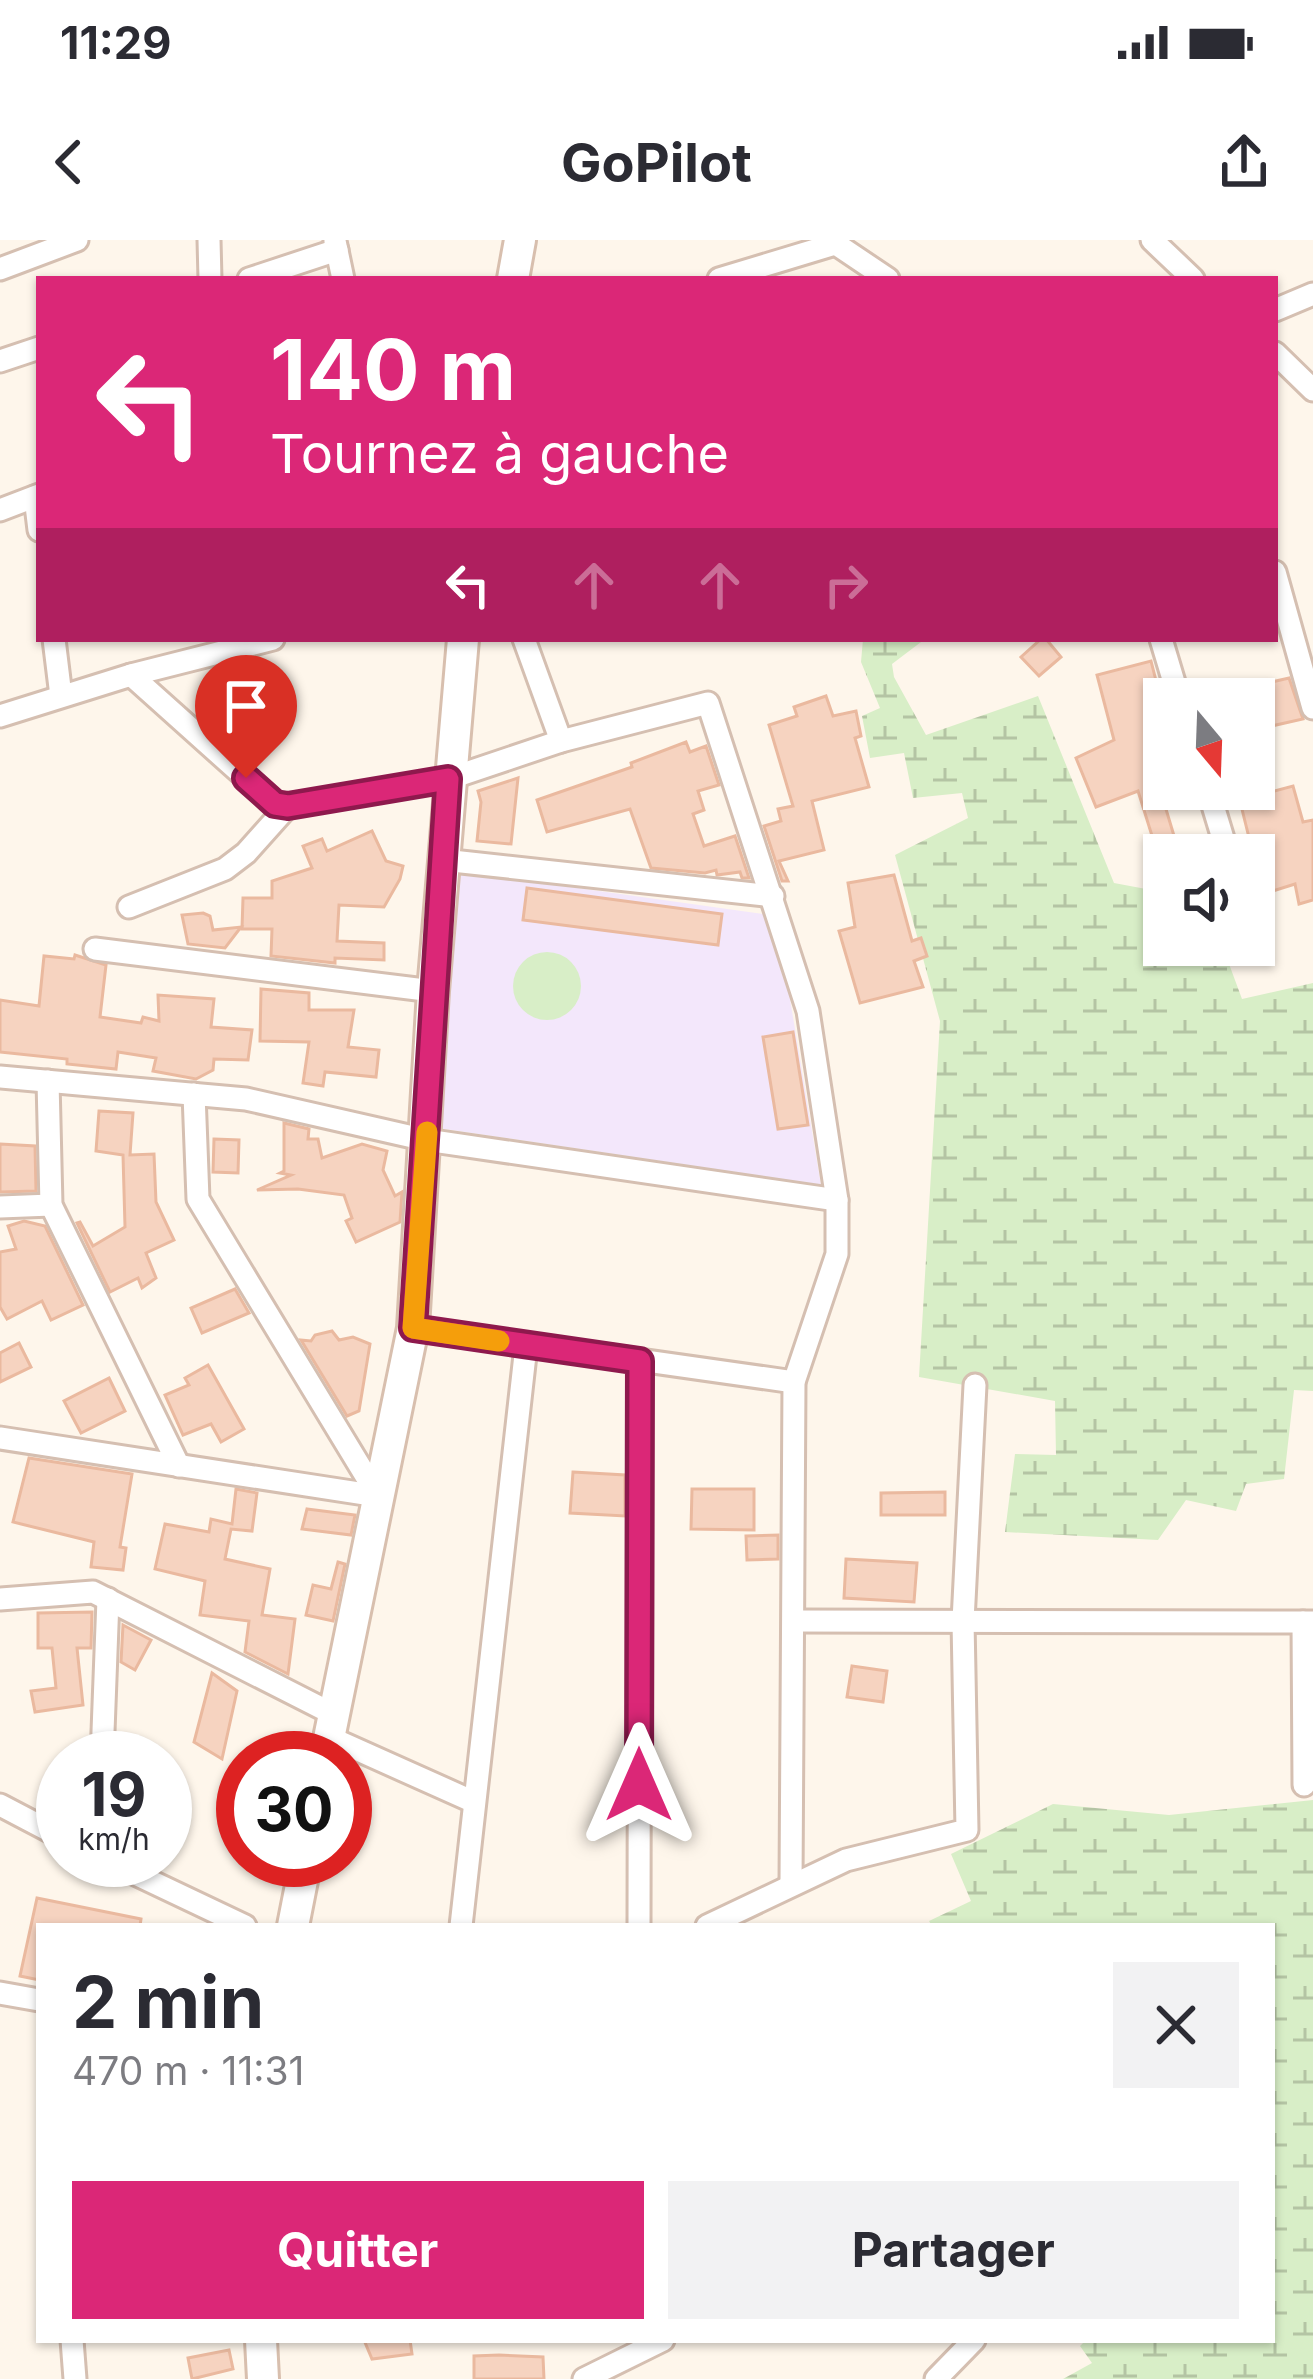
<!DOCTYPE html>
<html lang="fr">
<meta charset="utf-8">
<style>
:root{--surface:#fff;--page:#f2f2f3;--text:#2b2b33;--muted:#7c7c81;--accent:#db2777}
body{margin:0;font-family:Inter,sans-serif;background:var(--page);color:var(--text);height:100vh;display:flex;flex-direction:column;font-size:45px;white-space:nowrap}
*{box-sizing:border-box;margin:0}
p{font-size:39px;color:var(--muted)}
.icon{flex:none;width:66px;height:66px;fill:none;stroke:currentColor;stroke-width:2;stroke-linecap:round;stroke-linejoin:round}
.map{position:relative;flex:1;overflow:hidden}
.sheet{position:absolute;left:36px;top:1683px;width:1239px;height:420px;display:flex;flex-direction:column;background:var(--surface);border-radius:0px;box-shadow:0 3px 9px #0004}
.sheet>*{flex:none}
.hud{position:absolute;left:36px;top:36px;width:1242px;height:366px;border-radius:0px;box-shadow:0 3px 9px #0004;background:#db2777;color:#fff;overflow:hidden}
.needle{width:78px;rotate:161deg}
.controls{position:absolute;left:1143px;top:438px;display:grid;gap:24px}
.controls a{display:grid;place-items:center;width:132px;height:132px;border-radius:0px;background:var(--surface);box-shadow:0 3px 9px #0004;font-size:60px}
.speed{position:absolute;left:36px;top:1491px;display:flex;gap:24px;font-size:60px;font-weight:700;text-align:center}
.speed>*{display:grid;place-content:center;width:156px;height:156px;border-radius:50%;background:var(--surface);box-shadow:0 3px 9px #0004;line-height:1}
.speed small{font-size:30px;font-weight:400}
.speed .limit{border:18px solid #d22;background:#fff;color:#111}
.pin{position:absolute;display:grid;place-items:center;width:102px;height:102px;color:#fff;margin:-123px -51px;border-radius:50% 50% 50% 0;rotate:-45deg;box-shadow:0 0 12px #0007}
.pin .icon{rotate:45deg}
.me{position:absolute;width:132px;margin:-66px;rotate:0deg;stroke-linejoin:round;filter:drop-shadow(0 0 9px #0008)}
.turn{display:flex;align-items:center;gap:42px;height:252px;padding:0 36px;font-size:54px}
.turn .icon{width:156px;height:156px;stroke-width:2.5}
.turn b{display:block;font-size:84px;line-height:102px}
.lanes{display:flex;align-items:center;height:114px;padding:0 36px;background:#0003;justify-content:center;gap:60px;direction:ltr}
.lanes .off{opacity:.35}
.round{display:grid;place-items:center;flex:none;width:126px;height:126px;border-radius:0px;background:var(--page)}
.headline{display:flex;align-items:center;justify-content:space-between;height:204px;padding:0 36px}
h1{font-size:72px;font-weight:700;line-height:90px}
.button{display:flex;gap:24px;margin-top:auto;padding:24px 36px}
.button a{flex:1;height:138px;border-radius:0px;background:var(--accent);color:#fff;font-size:48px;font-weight:700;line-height:138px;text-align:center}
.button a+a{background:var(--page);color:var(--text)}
.status{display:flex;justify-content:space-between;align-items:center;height:84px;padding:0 60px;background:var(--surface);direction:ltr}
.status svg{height:33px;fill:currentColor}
header{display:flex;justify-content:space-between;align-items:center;height:156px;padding:0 36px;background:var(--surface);font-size:54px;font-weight:700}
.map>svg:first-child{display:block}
</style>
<div class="status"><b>11:29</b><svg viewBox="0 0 49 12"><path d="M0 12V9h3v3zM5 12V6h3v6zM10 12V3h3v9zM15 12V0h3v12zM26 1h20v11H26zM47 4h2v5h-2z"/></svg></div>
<header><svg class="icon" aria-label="back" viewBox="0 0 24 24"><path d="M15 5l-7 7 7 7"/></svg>GoPilot<svg class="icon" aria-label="share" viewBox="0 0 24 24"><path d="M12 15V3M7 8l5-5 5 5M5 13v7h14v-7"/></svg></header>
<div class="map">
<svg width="1313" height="2139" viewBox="0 0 1313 2139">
<defs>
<pattern id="wetland-marsh" width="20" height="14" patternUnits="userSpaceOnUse" patternTransform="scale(3)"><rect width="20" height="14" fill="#d8eec7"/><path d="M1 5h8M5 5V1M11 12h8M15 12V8" fill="none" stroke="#b4c4a4"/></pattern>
</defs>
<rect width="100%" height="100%" fill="#fef6eb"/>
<polygon fill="#f3e7fb" points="443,629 763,674 787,741 821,945 425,886"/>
<circle fill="#d8eec7" cx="547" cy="746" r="34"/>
<g fill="url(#wetland-marsh)">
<polygon points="863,399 925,399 892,424 894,437 926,495 1038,456 1114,643 1146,649 1156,676 1164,675 1164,705 1222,705 1242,759 1313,743 1313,1151 1294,1150 1284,1239 1246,1244 1236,1271 1186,1260 1158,1300 1005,1292 1015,1214 1056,1215 1055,1161 919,1137 940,781 895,615 968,578 962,553 913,558 904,513 870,518 862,476 880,468 861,422"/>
<polygon points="1313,1560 1313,2139 1063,2139 1092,2123 1080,2106 1086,2100 1272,2100 1272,1686 932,1686 929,1681 971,1661 951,1614 1053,1564 1169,1575"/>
</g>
<g fill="#f6d3c0" stroke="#eab99f" stroke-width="3">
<polygon points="1041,399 1046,399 1061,417 1039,436 1021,417"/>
<polygon points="1151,421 1164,472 1164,529 1156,531 1156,536 1178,609 1158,615 1138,551 1096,567 1076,518 1114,500 1097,435"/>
<polygon points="1289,438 1303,479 1254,490 1254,446"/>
<polygon points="826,456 833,476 856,471 861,496 855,498 869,547 812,561 824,610 779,621 788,641 782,641 764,586 781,581 778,569 793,566 769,485 797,476 794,467"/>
<polygon points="686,502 690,512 706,506 719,545 698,551 704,570 693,574 704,606 735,596 749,638 742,638 740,632 717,635 716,630 705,633 651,628 630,569 547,592 537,560 632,527 631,523"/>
<polygon points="1259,509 1271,552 1293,546 1303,582 1313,580 1313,660 1299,664 1295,644 1263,654 1237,549 1254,549 1254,510"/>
<polygon points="518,538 511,604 477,601 481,562 478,551"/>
<polygon points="372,591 386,621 403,626 400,639 384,667 339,665 337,701 384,703 384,720 335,718 335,723 271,716 272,689 242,689 243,658 272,658 272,641 312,628 303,606 322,599 327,611"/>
<polygon points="894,635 912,701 921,698 927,716 914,721 923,747 860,763 839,691 855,687 848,643"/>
<polygon points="527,648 722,674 718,705 523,680"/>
<polygon points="203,673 210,676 213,690 241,687 225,708 188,704 182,675"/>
<polygon points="75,715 106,725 100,777 141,783 143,777 159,781 158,755 214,759 211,787 252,790 248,820 214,819 213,830 196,839 153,831 156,818 118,812 116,829 67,824 67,819 0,812 0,760 39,766 44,716 74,719"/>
<polygon points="261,749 309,753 309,770 354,770 348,807 379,810 376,837 325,832 323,846 303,843 309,802 260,801"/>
<polygon points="793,792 808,885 778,889 763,797"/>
<polygon points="99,871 133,873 130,915 154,914 156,962 174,1000 146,1013 156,1038 142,1048 138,1038 110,1052 77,983 80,982 93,1006 125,987 123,915 96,911"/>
<polygon points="284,883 309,889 308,899 318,899 322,918 362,904 387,911 383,930 395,956 402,952 400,982 356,1002 346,981 352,978 344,955 298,949 257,950 291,935 280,933 284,931"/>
<polygon points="214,899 239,900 238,933 213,932"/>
<polygon points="0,904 35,906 36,951 0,952"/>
<polygon points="24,981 45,986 83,1065 51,1080 42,1061 7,1079 0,1067 0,1012 16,1009 8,986"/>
<polygon points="235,1049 249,1073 202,1093 191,1068"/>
<polygon points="332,1091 339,1100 353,1097 370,1104 359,1171 347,1176 301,1100 311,1101 315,1095"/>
<polygon points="19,1103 31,1127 0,1142 0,1113"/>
<polygon points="208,1125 244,1189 221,1202 211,1184 183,1195 165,1155 189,1145 185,1138"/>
<polygon points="109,1138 125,1171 81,1193 64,1161"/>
<polygon points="29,1218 132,1234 120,1307 126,1308 123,1330 91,1327 94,1302 13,1282"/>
<polygon points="573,1232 625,1235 625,1276 570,1273"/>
<polygon points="236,1249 257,1253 252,1291 231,1289 225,1319 270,1329 262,1375 295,1379 288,1434 245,1412 249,1381 200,1375 205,1341 155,1329 165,1284 209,1292 211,1279 232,1284"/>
<polygon points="692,1249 754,1249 754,1290 691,1289"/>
<polygon points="945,1252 945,1275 881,1275 881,1253"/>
<polygon points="307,1269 355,1275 351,1295 302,1289"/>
<polygon points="778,1295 778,1319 747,1320 746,1296"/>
<polygon points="846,1319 917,1323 914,1362 844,1358"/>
<polygon points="338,1322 345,1324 333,1381 306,1375 313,1345 331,1349"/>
<polygon points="92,1372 91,1408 77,1408 83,1465 35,1472 31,1451 56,1448 52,1408 38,1408 38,1373"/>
<polygon points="123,1385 151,1400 135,1430 121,1422"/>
<polygon points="852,1426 887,1431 883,1462 847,1457"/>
<polygon points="212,1433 237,1451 222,1519 194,1502"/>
<polygon points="37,1658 141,1679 140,1686 39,1686 39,1740 20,1736"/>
<polygon points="364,2100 410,2100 412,2114 372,2119"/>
<polygon points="229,2110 233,2129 192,2139 188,2118"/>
<polygon points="499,2115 543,2117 544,2139 474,2139 474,2116"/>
</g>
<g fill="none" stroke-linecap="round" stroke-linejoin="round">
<g stroke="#d5bfb1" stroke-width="27">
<g id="street">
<polyline points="209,0 210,39"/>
<polyline points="830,0 888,39"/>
<polyline points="1152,0 1193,39"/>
<polyline points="335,1 343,39"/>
<polyline points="0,29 77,0"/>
<polyline points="249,39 337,10"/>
<polyline points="719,39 835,4"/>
<polyline points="1275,70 1313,54"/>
<polyline points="1275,113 1313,150"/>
<polyline points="0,121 39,108"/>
<polyline points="35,257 39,290"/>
<polyline points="0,270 39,255"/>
<polyline points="1275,332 1313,468"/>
<polyline points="54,399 61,456"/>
<polyline points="524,399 561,501"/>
<polyline points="1161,399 1179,459"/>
<polyline points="131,435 275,564 288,566 448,539 561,501 708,463 808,771 837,960 837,1014 794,1142 791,1644"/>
<polyline points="0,476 131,435 273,399"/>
<polyline points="1208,549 1228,615"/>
<polyline points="443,620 773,656"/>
<polyline points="129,667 225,629 246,613 288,566"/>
<polyline points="1254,697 1257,707"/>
<polyline points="95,709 433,751"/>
<polyline points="0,837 246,859 426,900 837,960"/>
<polyline points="48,841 51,965 179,1226"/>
<polyline points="194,854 198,959 378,1256"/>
<polyline points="0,967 51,965"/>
<polyline points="413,1088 794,1142"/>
<polyline points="0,1198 378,1256"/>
<polyline points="0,1359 93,1352 333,1474"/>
<polyline points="794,1381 1313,1382"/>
<polyline points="1303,1382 1304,1545"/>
<polyline points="329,1497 474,1562"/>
<polyline points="102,1518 108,1359"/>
<polyline points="0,1565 63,1598"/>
<polyline points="106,1620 245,1686"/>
<polyline points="461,1686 526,1106"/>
<polyline points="639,1686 640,1121"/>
<polyline points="707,1686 846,1620 967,1590 963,1381 975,1145"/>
<polyline points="0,1753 39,1760"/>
<polyline points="72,2100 75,2139"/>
<polyline points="584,2139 663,2100"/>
<polyline points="936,2139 974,2100"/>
</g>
</g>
<g stroke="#d8bfae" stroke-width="36">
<g id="secondary">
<polyline points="513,39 520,0"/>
<polyline points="325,1518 413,1088 433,751 463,399"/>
<polyline points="293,1686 306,1620"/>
<polyline points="261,2100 263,2139"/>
</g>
</g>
<use href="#street" stroke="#fff" stroke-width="21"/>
<use href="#secondary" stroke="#fff" stroke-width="30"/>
</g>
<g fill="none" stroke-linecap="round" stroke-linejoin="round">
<g stroke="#8e194d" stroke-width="30">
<polyline id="route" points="246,538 275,564 288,566 448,539 413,1088 640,1121 639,1545"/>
</g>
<use href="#route" stroke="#db2777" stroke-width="21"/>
<polyline stroke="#f59e0b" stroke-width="21" points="427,892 413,1088 499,1101"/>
</g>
</svg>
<div class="controls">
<a><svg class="needle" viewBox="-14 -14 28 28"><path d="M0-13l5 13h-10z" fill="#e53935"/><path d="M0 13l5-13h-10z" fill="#7c7c81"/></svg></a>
<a><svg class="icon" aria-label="sound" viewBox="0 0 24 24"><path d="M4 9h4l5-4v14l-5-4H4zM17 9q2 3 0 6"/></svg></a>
</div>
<div class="speed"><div>19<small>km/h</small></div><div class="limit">30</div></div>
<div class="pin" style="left:246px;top:538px;background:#d93025"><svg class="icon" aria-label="arrive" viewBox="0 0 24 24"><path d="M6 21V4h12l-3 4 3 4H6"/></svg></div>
<svg class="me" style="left:639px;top:1545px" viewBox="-20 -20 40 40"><path d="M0-17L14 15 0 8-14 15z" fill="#db2777" stroke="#fff" stroke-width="4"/></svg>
<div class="hud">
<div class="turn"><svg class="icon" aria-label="left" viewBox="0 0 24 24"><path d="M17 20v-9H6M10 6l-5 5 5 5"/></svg><div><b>140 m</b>Tournez à gauche</div></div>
<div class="lanes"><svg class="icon" aria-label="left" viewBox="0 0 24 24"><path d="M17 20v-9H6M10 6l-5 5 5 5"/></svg><svg class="icon off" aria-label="ahead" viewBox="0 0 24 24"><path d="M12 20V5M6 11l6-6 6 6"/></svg><svg class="icon off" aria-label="ahead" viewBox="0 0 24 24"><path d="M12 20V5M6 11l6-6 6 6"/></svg><svg class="icon off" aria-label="right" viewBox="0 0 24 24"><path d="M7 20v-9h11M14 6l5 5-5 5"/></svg></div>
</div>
<section class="sheet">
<div class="headline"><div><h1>2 min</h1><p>470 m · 11:31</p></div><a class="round"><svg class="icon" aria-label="close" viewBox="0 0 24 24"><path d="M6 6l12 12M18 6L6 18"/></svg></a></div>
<div class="button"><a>Quitter</a><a>Partager</a></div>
</section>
</div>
